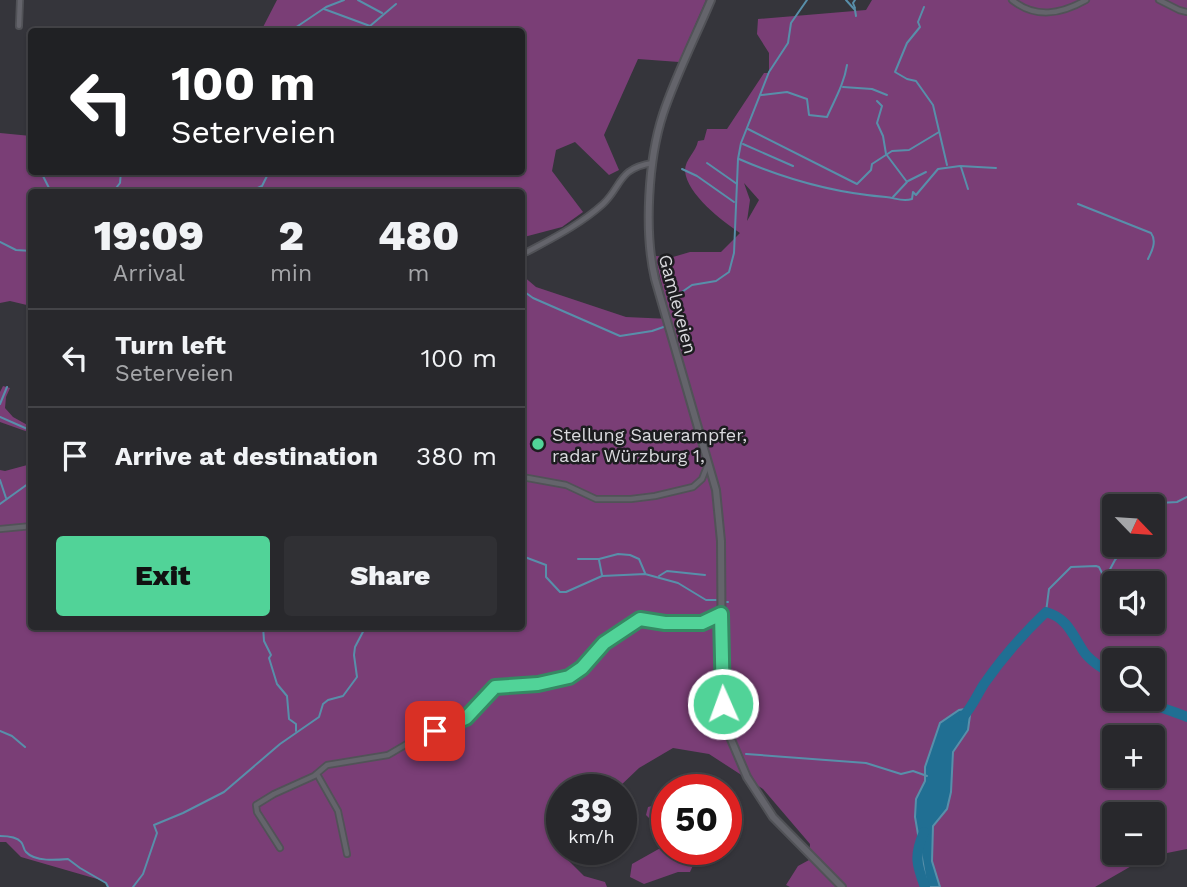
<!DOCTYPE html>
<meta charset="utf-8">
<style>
:root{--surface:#28282c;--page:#303034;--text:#f1f3f6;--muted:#a5a6a9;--line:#444448;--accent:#51d398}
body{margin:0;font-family:"Work Sans",sans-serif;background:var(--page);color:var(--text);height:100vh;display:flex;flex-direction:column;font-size:26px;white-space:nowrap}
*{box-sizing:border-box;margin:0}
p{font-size:23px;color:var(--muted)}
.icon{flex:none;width:38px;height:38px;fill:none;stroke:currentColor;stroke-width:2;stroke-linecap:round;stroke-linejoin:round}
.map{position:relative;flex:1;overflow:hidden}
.panel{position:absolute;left:28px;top:189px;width:497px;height:441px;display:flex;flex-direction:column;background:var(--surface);border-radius:7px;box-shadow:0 2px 5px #0004,0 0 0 2px var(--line)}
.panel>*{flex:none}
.guide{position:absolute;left:28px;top:28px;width:497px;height:147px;border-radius:7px;box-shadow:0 2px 5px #0004,0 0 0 2px var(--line);background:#202124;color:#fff;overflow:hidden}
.needle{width:46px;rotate:115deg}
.buttons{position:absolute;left:1102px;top:494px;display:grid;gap:14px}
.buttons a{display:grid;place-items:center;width:63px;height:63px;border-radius:7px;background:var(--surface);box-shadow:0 2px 5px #0004,0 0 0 2px var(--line);font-size:35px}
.speed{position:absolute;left:546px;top:774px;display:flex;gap:14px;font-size:35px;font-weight:700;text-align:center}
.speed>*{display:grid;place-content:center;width:91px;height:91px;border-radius:50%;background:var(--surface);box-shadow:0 2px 5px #0004,0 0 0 2px var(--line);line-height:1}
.speed small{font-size:18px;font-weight:400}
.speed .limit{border:10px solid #d22;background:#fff;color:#111}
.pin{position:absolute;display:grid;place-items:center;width:60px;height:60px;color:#fff;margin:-30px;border-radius:14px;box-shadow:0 4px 10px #0006}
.me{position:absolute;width:77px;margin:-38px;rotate:358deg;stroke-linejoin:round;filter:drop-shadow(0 0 5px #0008)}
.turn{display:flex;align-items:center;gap:24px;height:147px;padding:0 28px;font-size:32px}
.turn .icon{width:91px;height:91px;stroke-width:2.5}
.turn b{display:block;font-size:49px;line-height:60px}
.eta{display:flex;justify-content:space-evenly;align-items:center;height:119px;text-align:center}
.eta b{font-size:42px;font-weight:800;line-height:49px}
.action{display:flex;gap:14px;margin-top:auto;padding:14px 28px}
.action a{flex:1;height:80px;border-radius:7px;background:var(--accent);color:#111;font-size:28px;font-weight:800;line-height:80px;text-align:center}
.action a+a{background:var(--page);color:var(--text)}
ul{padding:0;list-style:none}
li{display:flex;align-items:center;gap:21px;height:98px;padding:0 28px;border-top:2px solid var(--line)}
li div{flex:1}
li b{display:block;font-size:26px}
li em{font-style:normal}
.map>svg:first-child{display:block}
</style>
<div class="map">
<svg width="1187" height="887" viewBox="0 0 1187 887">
<rect width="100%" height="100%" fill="#35353b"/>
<g fill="#7a3e76" fill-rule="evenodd">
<polygon points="277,0 706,0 679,62 638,59 604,135 619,170 609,175 575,142 556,150 552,171 583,212 562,227 524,237 522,234 522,192 32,192 31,306 10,301 0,303 0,133 31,136 32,172 522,172 522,32 261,31"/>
<path d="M872,0H1187V849L1147,857L1095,887H940L932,861L933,826L947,809L951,792L953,752L968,730L970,708L925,767V781L916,799L915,817L927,887H790L786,885L798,866L809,860L810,844L763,789L709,754L673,748L639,768L617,789H562V849H570L564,856L584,876L605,882L607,887H108L104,881L21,857L6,842H0V470L5,471L31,464L27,449L31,447L32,626H522V275L536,287L626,317L670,319L655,256L673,257L690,252H721L740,233C722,221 687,194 685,171C685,159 696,152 698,141L704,140L707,129H727L764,73H769V53L757,34L758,19L866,10ZM744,183L759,200L747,221L750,200ZM1115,506H1153V544H1115ZM1115,583H1153V621H1115ZM1115,660H1153V698H1115ZM1115,737H1153V775H1115ZM1115,814H1153V852H1115Z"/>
<polygon points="3,386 10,388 6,397 5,408 13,417 31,427 31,433 0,422 0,392"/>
<polygon points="667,802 667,831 662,831 646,815 648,807"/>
<polygon points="664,846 695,861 690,872 678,872 644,884 630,877 632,864"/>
</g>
<polygon fill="#206f93" stroke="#588faa" stroke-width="2" points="971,708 968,730 953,752 951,792 947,809 933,826 932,861 940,887 927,887 915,817 916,799 925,781 925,767 940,723 959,710"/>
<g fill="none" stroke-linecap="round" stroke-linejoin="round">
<g stroke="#588faa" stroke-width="2">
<polyline points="358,0 382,13"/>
<polyline points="846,0 855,10 856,16"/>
<polyline points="924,7 918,22 920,27 907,43 895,72 907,79 916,81 933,105 947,165"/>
<polyline points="855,8 853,3 855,0"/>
<polyline points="324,9 370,26 396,4"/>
<polyline points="289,32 326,7 344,0"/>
<polyline points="843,87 872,89 887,95"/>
<path d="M761,95L787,92L807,99L809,115L827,117C835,99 844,84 847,65"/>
<polyline points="877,101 882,106 877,123 883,136 886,154 907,182 893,197"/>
<polyline points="748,129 857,184 871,170 872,164 892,151 909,150 939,132"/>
<polyline points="743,144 793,166"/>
<path d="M739,159C785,179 835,193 886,197C896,198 902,202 912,199L913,192L916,195L938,169L960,166L996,168"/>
<polyline points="707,163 737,184"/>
<polyline points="961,167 968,189"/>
<polyline points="682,169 697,176 734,202"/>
<polyline points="41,172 51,192"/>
<polyline points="908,181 926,172"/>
<polyline points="113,192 120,183 121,172"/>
<polyline points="249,192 262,186 269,172"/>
<path d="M1078,204L1151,233C1157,241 1152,251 1148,259"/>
<polyline points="0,242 16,250 32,251"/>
<polyline points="522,290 533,298 620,336 652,331 672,324"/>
<polyline points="676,307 679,294 692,285 716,281 729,272 734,253 738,159 741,143 769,72 788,43 791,23 807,0"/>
<polyline points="0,404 7,387"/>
<polyline points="0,417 32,431"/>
<polyline points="0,480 6,498"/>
<polyline points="0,504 32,481"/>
<polyline points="1153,510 1159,503 1177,502 1187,497"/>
<polyline points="522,556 546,565 546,577 560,592 566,592 602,576 645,574 678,583 706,600 716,600"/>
<polyline points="578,559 599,559 618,554 630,555 639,559 645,573"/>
<polyline points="599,560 602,575"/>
<polyline points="659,576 667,571 705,575"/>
<polyline points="726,602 728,602"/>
<polyline points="1046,612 1049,589 1071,567 1096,566 1099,567 1103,575 1108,573 1115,560 1120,554 1122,544"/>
<polyline points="263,626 264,641 271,655 269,658 277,684 287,696 289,719 296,724 296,731"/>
<polyline points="0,731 12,736 25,747"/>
<polyline points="746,754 866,763 901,774 913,771 927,776"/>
<path d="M0,836C6,836 17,837 21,842C24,845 23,849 26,852C35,862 57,860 68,859L80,868L106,883L108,887"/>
<polyline points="133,887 143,874 157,833 154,825 183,813 224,792 280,744 319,717 323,704 328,700 343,696 357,677 354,655 355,647 366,626"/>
</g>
<g stroke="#206f93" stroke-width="10">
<path d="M1142,698C1147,704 1176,712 1187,717"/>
<path d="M963,717C972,707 977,695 984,684C1002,658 1023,634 1046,612C1068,618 1073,636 1084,652C1091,662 1104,669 1115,676"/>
<path d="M924,832C914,855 916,864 925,887"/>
</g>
<g stroke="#515257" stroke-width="8">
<g id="street">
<path d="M1012,0C1036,19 1061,14 1086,0"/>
<polyline points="1159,0 1179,10 1187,12"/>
<polyline points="19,26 20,0"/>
<path d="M527,252C553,238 581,224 603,204C622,186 618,168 653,163"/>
<polyline points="522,477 566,485 596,499 631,499 655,496 693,487 702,479 708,464"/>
<polyline points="0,529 32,526"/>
<polyline points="317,774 338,811 347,854"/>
<polyline points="280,848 257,812 256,805 274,794 314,776 327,765 388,755 412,741 461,721 476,709 495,687 539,684 569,677 582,668 604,643 640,619 665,623 699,623 710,621 721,614"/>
</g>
</g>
<g stroke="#515257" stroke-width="10">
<path id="secondary" d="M711,0C695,38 676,75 663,114C648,160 644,232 655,279L716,490L721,541L722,689L724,714L730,737L747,777L773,817L842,887"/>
</g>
<use href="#street" stroke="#64646b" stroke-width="4.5"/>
<use href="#secondary" stroke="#64646b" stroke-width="6"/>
</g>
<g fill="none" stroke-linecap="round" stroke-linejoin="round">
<g stroke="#358963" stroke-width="18">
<polyline id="route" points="435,731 466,718 495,687 538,684 569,677 582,668 604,643 640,619 665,623 702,623 721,614 723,704"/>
</g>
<use href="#route" stroke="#51d398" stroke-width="12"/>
</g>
<circle fill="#51d398" stroke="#1d1d20" stroke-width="2.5" cx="538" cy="444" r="7"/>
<g text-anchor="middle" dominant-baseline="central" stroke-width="5" stroke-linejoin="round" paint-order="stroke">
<g font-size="18" fill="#dadade" stroke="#1d1d20">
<text transform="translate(678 304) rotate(75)">Gamleveien</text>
</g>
<g font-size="18" fill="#dadade" stroke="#1d1d20" text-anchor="start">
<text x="552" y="434">Stellung Sauerampfer,<tspan x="552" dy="21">radar Würzburg 1,</tspan></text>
</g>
</g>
</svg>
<div class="buttons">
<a><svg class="needle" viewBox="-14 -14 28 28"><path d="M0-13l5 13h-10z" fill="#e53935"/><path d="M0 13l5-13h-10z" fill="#a5a6a9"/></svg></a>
<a><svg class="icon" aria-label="sound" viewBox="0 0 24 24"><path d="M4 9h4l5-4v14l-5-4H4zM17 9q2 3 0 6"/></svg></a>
<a><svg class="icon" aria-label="search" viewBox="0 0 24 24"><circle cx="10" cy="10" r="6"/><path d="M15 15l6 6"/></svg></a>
<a>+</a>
<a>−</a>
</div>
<div class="speed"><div>39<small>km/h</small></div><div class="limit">50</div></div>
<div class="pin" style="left:435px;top:731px;background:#d93025"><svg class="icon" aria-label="arrive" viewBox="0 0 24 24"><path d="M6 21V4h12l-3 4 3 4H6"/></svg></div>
<svg class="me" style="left:723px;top:704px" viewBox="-20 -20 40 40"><circle r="17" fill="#51d398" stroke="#fff" stroke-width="3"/><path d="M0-11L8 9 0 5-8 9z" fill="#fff"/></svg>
<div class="guide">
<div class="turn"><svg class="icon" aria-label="left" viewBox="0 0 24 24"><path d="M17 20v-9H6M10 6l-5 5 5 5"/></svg><div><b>100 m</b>Seterveien</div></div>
</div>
<section class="panel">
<div class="eta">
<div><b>19:09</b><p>Arrival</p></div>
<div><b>2</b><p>min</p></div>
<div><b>480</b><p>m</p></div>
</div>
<ul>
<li><svg class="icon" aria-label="left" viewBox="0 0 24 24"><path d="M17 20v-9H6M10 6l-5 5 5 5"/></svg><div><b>Turn left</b><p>Seterveien</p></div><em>100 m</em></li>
<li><svg class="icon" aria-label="arrive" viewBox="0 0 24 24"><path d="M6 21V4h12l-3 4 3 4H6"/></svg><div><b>Arrive at destination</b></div><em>380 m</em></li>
</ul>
<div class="action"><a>Exit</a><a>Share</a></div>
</section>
</div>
